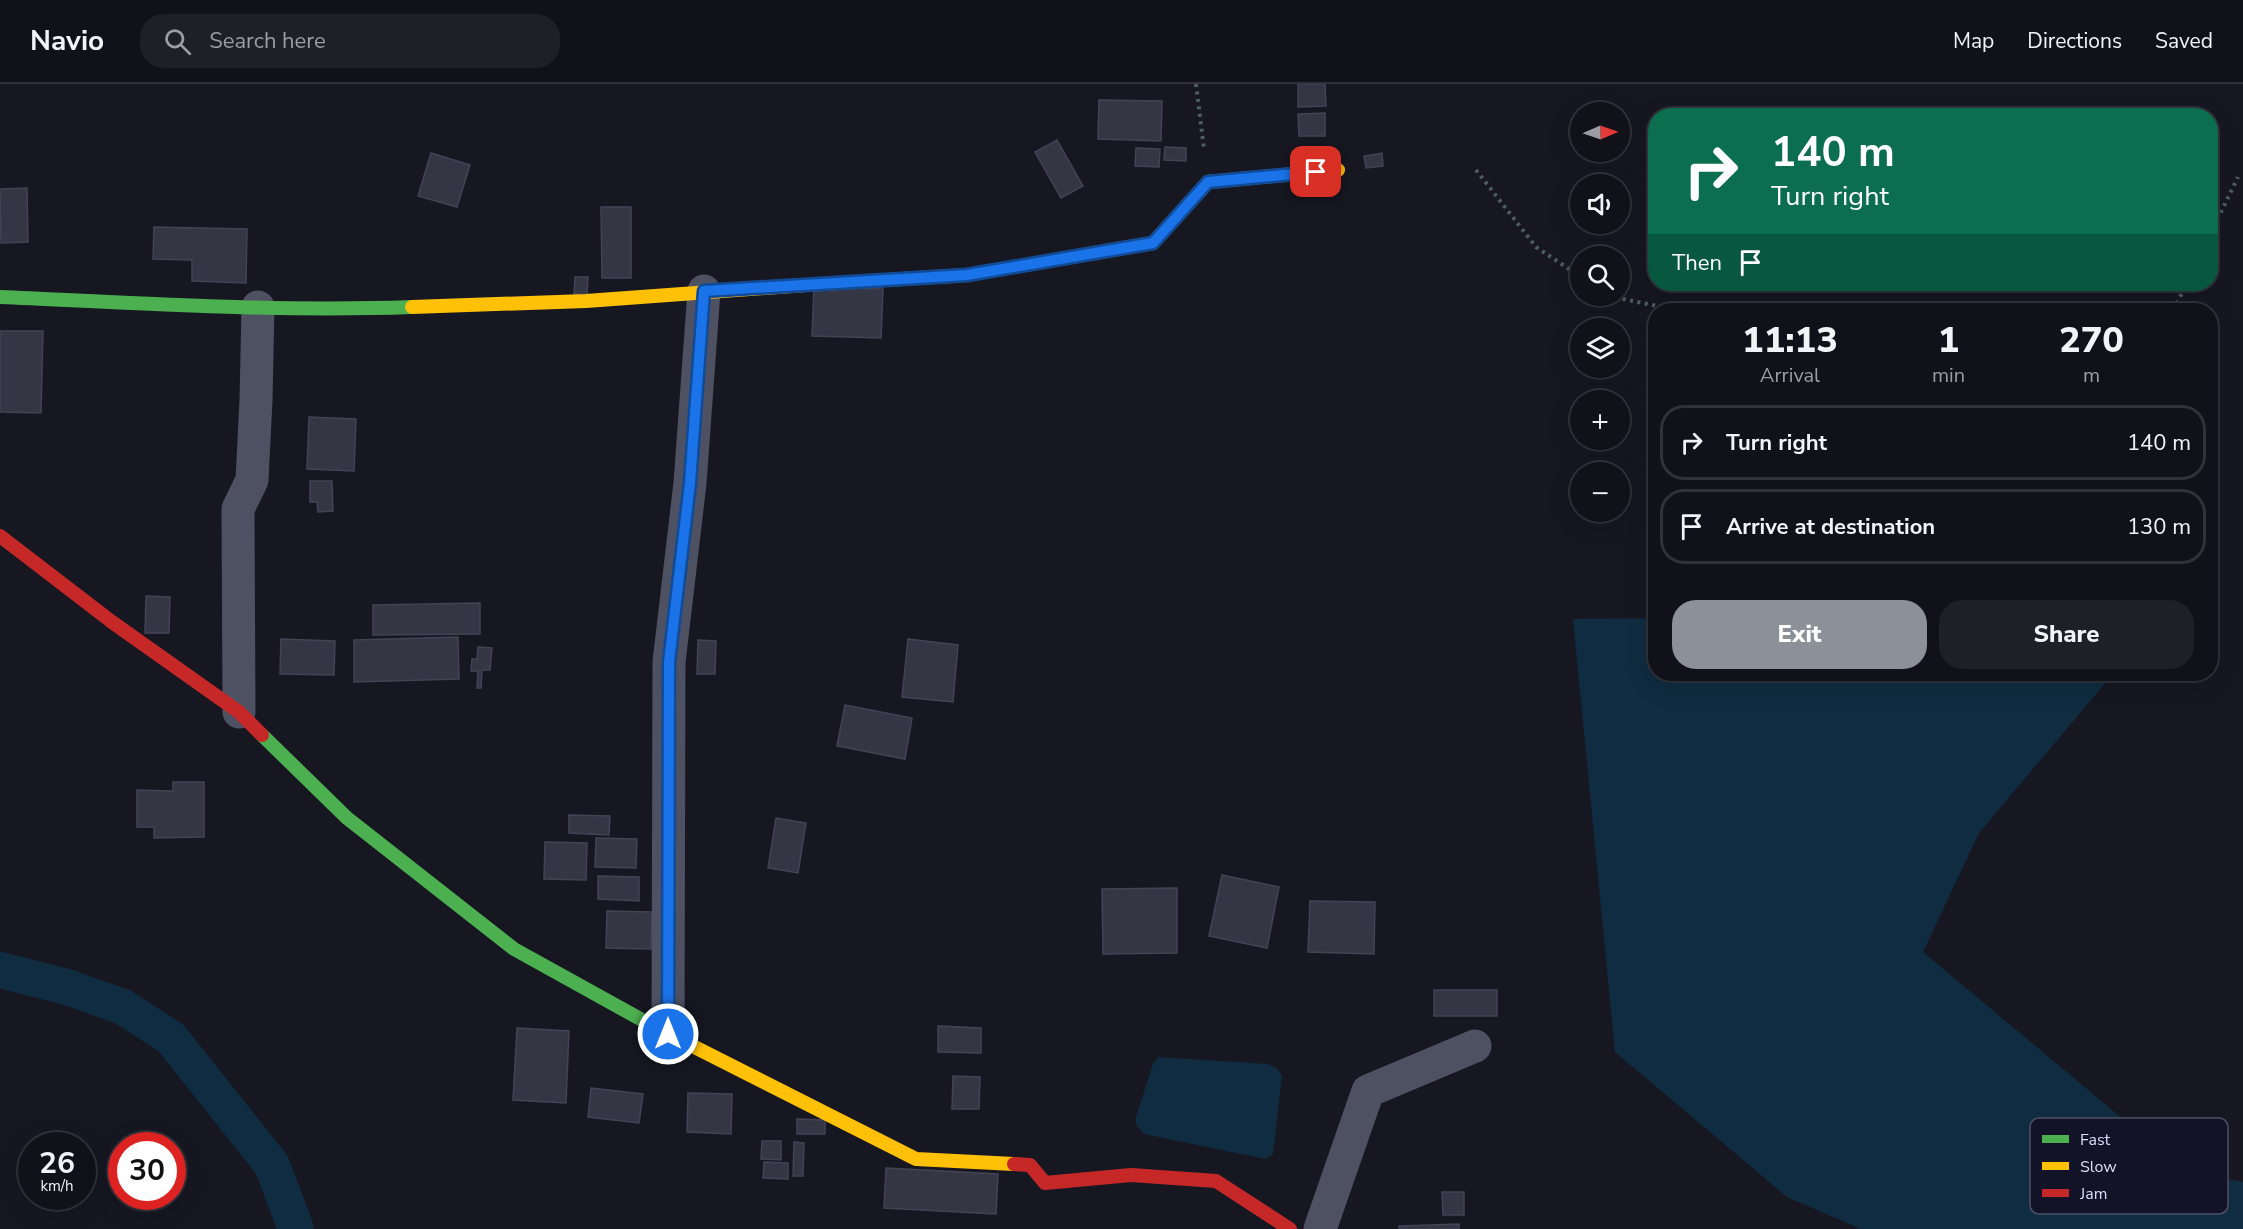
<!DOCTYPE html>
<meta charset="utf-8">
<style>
:root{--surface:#11111a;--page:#1e1f27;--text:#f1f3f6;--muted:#9c9da2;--line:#303139;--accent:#8c9099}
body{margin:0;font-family:"Nunito Sans",sans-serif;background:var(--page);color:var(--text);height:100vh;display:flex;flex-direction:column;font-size:22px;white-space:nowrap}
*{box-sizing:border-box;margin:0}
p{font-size:20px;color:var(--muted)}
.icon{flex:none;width:33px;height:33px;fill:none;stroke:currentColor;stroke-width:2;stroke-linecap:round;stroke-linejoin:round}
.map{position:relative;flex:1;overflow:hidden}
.details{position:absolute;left:1648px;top:219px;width:570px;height:378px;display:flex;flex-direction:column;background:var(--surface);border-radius:24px;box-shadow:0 6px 24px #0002,0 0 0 2px var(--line)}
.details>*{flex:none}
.banner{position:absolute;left:1648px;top:24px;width:570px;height:183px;border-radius:24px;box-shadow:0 6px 24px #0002,0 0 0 2px var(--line);background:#0b6e4f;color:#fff;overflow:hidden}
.needle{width:39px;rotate:88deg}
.fabs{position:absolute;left:1570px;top:18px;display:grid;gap:12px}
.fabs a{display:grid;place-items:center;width:60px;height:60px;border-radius:50%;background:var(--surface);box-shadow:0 6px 24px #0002,0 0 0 2px var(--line);font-size:30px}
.speed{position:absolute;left:18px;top:1048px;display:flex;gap:12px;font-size:30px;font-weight:700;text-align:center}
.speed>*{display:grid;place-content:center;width:78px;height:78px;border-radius:50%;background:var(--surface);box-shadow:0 6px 24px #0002,0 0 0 2px var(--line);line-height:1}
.speed small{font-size:15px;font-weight:400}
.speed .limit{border:9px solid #d22;background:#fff;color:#111}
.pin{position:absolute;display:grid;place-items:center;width:51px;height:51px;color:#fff;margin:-26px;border-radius:12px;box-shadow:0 3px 9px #0006}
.me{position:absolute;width:66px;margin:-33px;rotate:0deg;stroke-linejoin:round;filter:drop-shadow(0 0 4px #0008)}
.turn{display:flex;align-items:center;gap:21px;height:126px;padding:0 24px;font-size:27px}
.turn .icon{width:78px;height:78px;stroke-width:2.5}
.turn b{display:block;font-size:42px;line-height:51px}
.then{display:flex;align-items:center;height:57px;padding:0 24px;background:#0003;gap:12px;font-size:22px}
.eta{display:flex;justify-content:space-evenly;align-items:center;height:102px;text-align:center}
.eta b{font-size:36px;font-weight:800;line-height:42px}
.primary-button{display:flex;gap:12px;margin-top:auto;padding:12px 24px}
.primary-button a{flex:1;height:69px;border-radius:24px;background:var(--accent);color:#fff;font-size:24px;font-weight:800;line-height:69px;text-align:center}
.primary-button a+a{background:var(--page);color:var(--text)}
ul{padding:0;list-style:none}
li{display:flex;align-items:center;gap:18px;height:75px;margin:0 12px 9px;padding:0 12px;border:3px solid var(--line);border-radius:24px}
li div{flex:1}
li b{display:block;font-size:22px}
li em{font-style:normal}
header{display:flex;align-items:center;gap:36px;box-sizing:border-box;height:84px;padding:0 30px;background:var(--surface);border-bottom:2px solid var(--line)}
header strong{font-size:28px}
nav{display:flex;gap:33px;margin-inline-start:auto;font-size:21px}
.search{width:420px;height:54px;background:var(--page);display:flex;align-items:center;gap:15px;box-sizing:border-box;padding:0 21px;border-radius:24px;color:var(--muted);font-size:22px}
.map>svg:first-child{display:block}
</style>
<header>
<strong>Navio</strong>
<div class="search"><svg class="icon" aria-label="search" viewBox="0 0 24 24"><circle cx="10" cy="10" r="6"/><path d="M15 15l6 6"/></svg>Search here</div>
<nav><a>Map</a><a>Directions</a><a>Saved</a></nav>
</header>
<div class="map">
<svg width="2243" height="1145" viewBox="0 0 2243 1145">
<rect width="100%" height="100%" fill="#171722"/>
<g fill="#102c40">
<polygon points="1656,534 1656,590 2113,590 1979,749 1923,868 2185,1087 2243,1098 2243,1145 1861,1145 1787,1113 1615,968 1573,535"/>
<polygon points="1158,973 1268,980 1278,985 1282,992 1273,1070 1265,1075 1144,1050 1137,1042 1135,1036 1153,980"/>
</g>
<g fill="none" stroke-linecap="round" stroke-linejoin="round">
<polyline stroke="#102c40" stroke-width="36" points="0,886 67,903 123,923 171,954 272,1081 296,1145"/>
</g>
<g fill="#353644" stroke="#434355" stroke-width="1.5">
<polygon points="1298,0 1325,0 1326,22 1298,23"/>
<polygon points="1099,16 1162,17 1161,57 1098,55"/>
<polygon points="1325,29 1325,52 1299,52 1298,30"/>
<polygon points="1057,56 1083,102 1061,114 1035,68"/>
<polygon points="1165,63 1186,64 1186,77 1164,76"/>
<polygon points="1136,64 1160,65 1159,83 1135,82"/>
<polygon points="431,69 470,81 457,123 418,112"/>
<polygon points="1382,69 1383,82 1366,84 1364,72"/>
<polygon points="27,104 28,158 1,159 0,105"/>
<polygon points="601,123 631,123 631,194 602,194"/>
<polygon points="154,143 247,145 246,199 192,197 192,176 153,175"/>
<polygon points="575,193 588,193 587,210 574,210"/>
<polygon points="814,203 883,205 881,254 812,252"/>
<polygon points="0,247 43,247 41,329 0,328"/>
<polygon points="309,333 356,335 354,387 307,385"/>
<polygon points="310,397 332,397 333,427 318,428 317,418 310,418"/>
<polygon points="146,512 170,513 169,549 145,549"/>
<polygon points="480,519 480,550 373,551 373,521"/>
<polygon points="458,553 459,595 354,598 354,556"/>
<polygon points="281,555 335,557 334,591 280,590"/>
<polygon points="908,555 958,561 953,618 902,613"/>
<polygon points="698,556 716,557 715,590 697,590"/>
<polygon points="478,563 492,564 490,586 482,586 481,604 477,604 478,587 471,587 472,575 477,575"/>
<polygon points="845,621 912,634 905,675 837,662"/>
<polygon points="173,698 204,698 204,753 154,754 154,743 137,743 137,706 173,707"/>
<polygon points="569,731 610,732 609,751 569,749"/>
<polygon points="776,734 806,739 798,789 768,784"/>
<polygon points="596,754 637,755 636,784 595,783"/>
<polygon points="545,758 587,759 586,796 544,795"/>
<polygon points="1222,791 1279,803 1267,864 1209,852"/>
<polygon points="598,792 639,793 639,817 598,815"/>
<polygon points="1177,804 1177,869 1103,870 1102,805"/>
<polygon points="1310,817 1375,818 1374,870 1308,868"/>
<polygon points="607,827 652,828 651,865 606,864"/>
<rect x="1434" y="906" width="63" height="26"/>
<polygon points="938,942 981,944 981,969 938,968"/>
<polygon points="517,944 569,947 566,1019 513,1016"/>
<polygon points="953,992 980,993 979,1025 952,1025"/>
<polygon points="591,1004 643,1010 639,1039 588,1033"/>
<polygon points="688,1009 732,1010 731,1050 687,1048"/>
<polygon points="797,1035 825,1036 825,1050 797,1050"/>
<polygon points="762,1057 781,1057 781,1076 761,1075"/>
<polygon points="794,1058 804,1059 803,1092 793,1092"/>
<polygon points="764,1078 788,1079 788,1095 763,1094"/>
<polygon points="886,1084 998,1090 996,1130 884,1124"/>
<polygon points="1442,1108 1464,1108 1464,1131 1443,1131"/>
<polygon points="1459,1140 1459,1145 1399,1145 1399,1142"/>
</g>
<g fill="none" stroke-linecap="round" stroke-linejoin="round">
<g stroke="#4d5d63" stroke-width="4" stroke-dasharray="3 4.5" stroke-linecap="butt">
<polyline points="1196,0 1204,65"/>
<polyline points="1476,86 1536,163 1581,193"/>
<polyline points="2211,149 2238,93"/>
<polyline points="1608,212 1677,226"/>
<polyline points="2173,226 2187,200"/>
</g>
<g stroke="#4d5162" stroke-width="33">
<polyline points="239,628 238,425 252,396 256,316 258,223"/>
<polyline points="668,950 669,578 690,399 704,207"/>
<polyline points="1320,1145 1368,1007 1475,962"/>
</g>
<g stroke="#4caf50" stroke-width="14">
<polyline points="806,201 967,191 1089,170"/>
<path d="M0,213C137,219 275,228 412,223"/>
<polyline points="262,651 347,734 514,865 653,942"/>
</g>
<g stroke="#ffc107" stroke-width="14">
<polyline points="1089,170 1153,159 1208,98 1338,86"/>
<polyline points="412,223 586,217 806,201"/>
<polyline points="653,942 916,1075 1014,1080"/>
</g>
<g stroke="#c62828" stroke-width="14">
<polyline points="0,452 112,538 239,628 262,651"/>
<polyline points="1014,1080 1030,1081 1045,1099 1131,1091 1216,1097 1290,1145"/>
</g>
</g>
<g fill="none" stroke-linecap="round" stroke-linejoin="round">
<g stroke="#114b97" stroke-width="15">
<polyline id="route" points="668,950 669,578 690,399 704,207 967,191 1153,159 1208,98 1316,88"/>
</g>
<use href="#route" stroke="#1a73e8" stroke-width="10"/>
</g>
<rect x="2030" y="1034" width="198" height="96" rx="9" fill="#121327" stroke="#4e5067" stroke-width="1.5"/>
<rect x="2042" y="1051" width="27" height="8" fill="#4caf50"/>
<rect x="2042" y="1078" width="27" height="8" fill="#ffc107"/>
<rect x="2042" y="1105" width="27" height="8" fill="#c62828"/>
<g font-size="16" fill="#dbdffc">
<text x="2080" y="1061">Fast</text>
<text x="2080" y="1088">Slow</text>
<text x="2080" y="1115">Jam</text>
</g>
</svg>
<div class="fabs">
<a><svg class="needle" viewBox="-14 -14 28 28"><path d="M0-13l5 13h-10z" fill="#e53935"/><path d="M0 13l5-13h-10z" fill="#9c9da2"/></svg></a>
<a><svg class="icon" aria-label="sound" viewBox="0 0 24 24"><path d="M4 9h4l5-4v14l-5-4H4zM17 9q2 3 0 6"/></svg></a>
<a><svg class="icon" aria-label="search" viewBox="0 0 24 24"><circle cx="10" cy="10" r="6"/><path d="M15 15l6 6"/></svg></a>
<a><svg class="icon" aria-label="layers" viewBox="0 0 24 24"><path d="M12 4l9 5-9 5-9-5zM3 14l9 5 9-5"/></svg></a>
<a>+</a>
<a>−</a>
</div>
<div class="speed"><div>26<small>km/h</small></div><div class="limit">30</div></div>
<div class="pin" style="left:1316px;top:88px;background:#d93025"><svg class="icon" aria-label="arrive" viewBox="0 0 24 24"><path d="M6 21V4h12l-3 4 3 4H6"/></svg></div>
<svg class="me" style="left:668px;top:950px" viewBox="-20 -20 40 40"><circle r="17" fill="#1a73e8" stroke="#fff" stroke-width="3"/><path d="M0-11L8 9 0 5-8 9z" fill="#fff"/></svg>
<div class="banner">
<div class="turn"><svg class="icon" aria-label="right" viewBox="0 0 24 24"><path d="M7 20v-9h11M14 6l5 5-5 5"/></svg><div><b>140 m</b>Turn right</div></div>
<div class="then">Then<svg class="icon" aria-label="arrive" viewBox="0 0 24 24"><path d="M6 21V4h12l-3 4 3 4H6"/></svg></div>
</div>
<section class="details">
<div class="eta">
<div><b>11:13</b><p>Arrival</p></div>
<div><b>1</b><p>min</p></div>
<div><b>270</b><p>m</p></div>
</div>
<ul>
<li><svg class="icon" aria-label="right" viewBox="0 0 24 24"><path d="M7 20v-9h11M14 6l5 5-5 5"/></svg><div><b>Turn right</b></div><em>140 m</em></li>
<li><svg class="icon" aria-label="arrive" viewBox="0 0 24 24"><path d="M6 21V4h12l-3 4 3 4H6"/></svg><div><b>Arrive at destination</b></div><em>130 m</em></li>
</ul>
<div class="primary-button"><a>Exit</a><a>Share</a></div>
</section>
</div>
